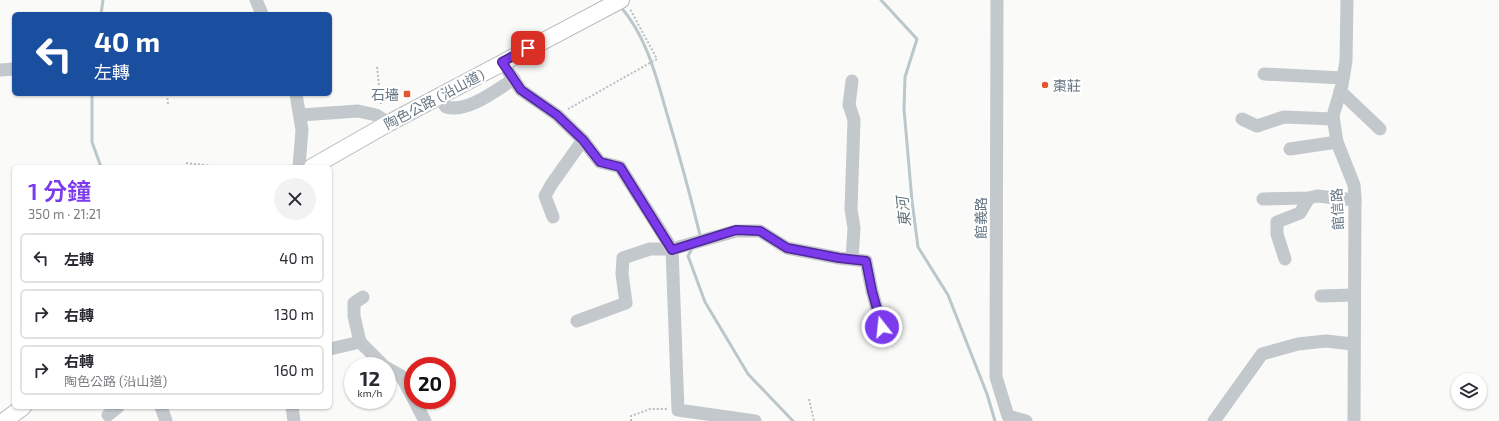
<!DOCTYPE html>
<html lang="zh-TW">
<meta charset="utf-8">
<style>
:root{--surface:#fff;--page:#f2f2f3;--text:#2b2b33;--muted:#7c7c81;--line:#e1e1e2;--accent:#7c3aed}
body{margin:0;font-family:"Exo 2","Noto Sans TC",sans-serif;background:var(--page);color:var(--text);height:100vh;display:flex;flex-direction:column;font-size:15px;white-space:nowrap}
*{box-sizing:border-box;margin:0}
p{font-size:13px;color:var(--muted)}
.icon{flex:none;width:22px;height:22px;fill:none;stroke:currentColor;stroke-width:2;stroke-linecap:round;stroke-linejoin:round}
.map{position:relative;flex:1;overflow:hidden}
.drawer{position:absolute;left:12px;top:165px;width:320px;height:244px;display:flex;flex-direction:column;background:var(--surface);border-radius:6px;box-shadow:0 1px 3px #0004}
.drawer>*{flex:none}
.guide{position:absolute;left:12px;top:12px;width:320px;height:84px;border-radius:6px;box-shadow:0 1px 3px #0004;background:#1a4fa0;color:#fff;overflow:hidden}
.buttons{position:absolute;left:1451px;top:373px;display:grid;gap:8px}
.buttons a{display:grid;place-items:center;width:36px;height:36px;border-radius:50%;background:var(--surface);box-shadow:0 1px 3px #0004;font-size:20px}
.speed{position:absolute;left:344px;top:357px;display:flex;gap:8px;font-size:20px;font-weight:700;text-align:center}
.speed>*{display:grid;place-content:center;width:52px;height:52px;border-radius:50%;background:var(--surface);box-shadow:0 1px 3px #0004;line-height:1}
.speed small{font-size:10px;font-weight:400}
.speed .limit{border:6px solid #d22;background:#fff;color:#111}
.pin{position:absolute;display:grid;place-items:center;width:34px;height:34px;color:#fff;margin:-17px;border-radius:8px;box-shadow:0 2px 6px #0006}
.me{position:absolute;width:44px;margin:-22px;rotate:344deg;stroke-linejoin:round;filter:drop-shadow(0 0 3px #0008)}
.turn{display:flex;align-items:center;gap:14px;height:84px;padding:0 16px;font-size:18px}
.turn .icon{width:52px;height:52px;stroke-width:2.5}
.turn b{display:block;font-size:28px;line-height:34px}
.round{display:grid;place-items:center;flex:none;width:42px;height:42px;border-radius:21px;background:var(--page)}
.headline{display:flex;align-items:center;justify-content:space-between;height:68px;padding:0 16px}
h1{font-size:24px;font-weight:600;line-height:30px;color:var(--accent)}
ul{padding:0;list-style:none}
li{display:flex;align-items:center;gap:12px;height:50px;margin:0 8px 6px;padding:0 8px;border:2px solid var(--line);border-radius:6px}
li div{flex:1}
li b{display:block;font-size:15px}
li em{font-style:normal}
.map>svg:first-child{display:block}
</style>
<div class="map">
<svg width="1499" height="421" viewBox="0 0 1499 421">
<rect width="100%" height="100%" fill="#fafaf8"/>
<g fill="none" stroke-linecap="round" stroke-linejoin="round">
<g stroke="#bbc7cb" stroke-width="3">
<polyline points="881,0 917,39 905,77 904,109 912,201 918,247 948,295 987,394 995,421"/>
<path d="M620,6C647,37 656,76 667,114C679,154 690,194 700,235L699,237"/>
<polyline points="101,14 103,0"/>
<polyline points="92,94 92,142 101,167"/>
<polyline points="693,247 688,256 705,302 748,374 793,421"/>
</g>
<g stroke="#b5babe" stroke-width="18">
<g id="major">
<polyline points="312,167 389,123 621,0"/>
<polyline points="4,421 23,407"/>
</g>
</g>
<g stroke="#bbbfc2" stroke-width="2" stroke-dasharray="2 2" stroke-linecap="butt">
<polyline points="377,67 381,104"/>
<polyline points="167,94 168,104"/>
<polyline points="568,109 657,59 630,9"/>
<polyline points="186,163 221,167"/>
<polyline points="809,399 814,421"/>
<polyline points="631,421 631,416 650,409 668,409"/>
</g>
<g stroke="#c3c8cc" stroke-width="13">
<polyline points="256,0 262,14"/>
<polyline points="997,0 996,377 1008,416 1026,421"/>
<polyline points="1347,0 1346,61 1342,85 1333,116 1337,142 1354,185 1355,197 1354,421"/>
<polyline points="502,62 521,90 557,115 583,140 600,162 620,167 672,249 678,410 755,421"/>
<polyline points="0,70 14,69"/>
<polyline points="1264,74 1343,78"/>
<polyline points="852,81 849,105 854,120 851,209 854,228 852,259"/>
<polyline points="1340,91 1380,129"/>
<polyline points="296,94 302,130 299,167"/>
<path d="M439,96L446,107C468,113 496,90 514,79"/>
<polyline points="301,115 358,111 376,115 389,123"/>
<polyline points="1242,119 1257,126 1284,117 1333,119"/>
<polyline points="1290,149 1337,142"/>
<polyline points="1263,199 1309,198 1317,196 1355,200"/>
<polyline points="553,217 545,196 551,185 583,140"/>
<polyline points="1285,259 1277,234 1277,222 1300,213 1309,198"/>
<polyline points="1321,296 1354,295"/>
<polyline points="577,321 626,303 622,274 623,258 650,249 672,249 736,231 760,231 787,248 839,258 866,261 872,291 882,327"/>
<polyline points="360,342 354,316 354,303 363,297"/>
<polyline points="330,349 360,342 384,366"/>
<polyline points="387,368 401,376 413,398"/>
<polyline points="414,400 425,421"/>
<polyline points="161,407 166,421"/>
<polyline points="292,407 294,421"/>
<polyline points="108,415 118,407"/>
<polyline points="1214,421 1262,354 1298,344 1326,341 1353,344"/>
</g>
<use href="#major" stroke="#fff" stroke-width="16"/>
</g>
<g fill="none" stroke-linecap="round" stroke-linejoin="round">
<g stroke="#51269a" stroke-width="10">
<polyline id="route" points="528,48 502,62 521,90 557,115 583,140 600,162 620,167 672,250 736,230 760,231 787,248 839,258 866,261 872,291 882,327"/>
</g>
<use href="#route" stroke="#7c3aed" stroke-width="7"/>
</g>
<g fill="#e4572e" stroke="#fff" stroke-width="1.5">
<circle cx="1045" cy="85" r="4"/>
<rect x="403" y="90" width="8" height="8" rx="2"/>
</g>
<g text-anchor="middle" dominant-baseline="central" stroke-width="4" stroke-linejoin="round" paint-order="stroke">
<g font-size="14" fill="#657683" stroke="#fff" text-anchor="start">
<text x="1053" y="85">棗莊</text>
<text x="399" y="94" text-anchor="end">石墻</text>
</g>
<g font-size="14" fill="#657683" stroke="#fff">
<text transform="translate(434 99) rotate(-28)">陶色公路 (沿山道)</text>
<text transform="translate(1337 209) rotate(-93)">館信路</text>
<text transform="translate(980 218) rotate(-90)">館義路</text>
</g>
<g font-size="15" font-style="italic" fill="#60757c" stroke="#fff">
<text transform="translate(903 212) rotate(-96)">東河</text>
</g>
</g>
</svg>
<div class="buttons">
<a><svg class="icon" aria-label="layers" viewBox="0 0 24 24"><path d="M12 4l9 5-9 5-9-5zM3 14l9 5 9-5"/></svg></a>
</div>
<div class="speed"><div>12<small>km/h</small></div><div class="limit">20</div></div>
<div class="pin" style="left:528px;top:48px;background:#d93025"><svg class="icon" aria-label="arrive" viewBox="0 0 24 24"><path d="M6 21V4h12l-3 4 3 4H6"/></svg></div>
<svg class="me" style="left:882px;top:327px" viewBox="-20 -20 40 40"><circle r="17" fill="#7c3aed" stroke="#fff" stroke-width="3"/><path d="M0-11L8 9 0 5-8 9z" fill="#fff"/></svg>
<div class="guide">
<div class="turn"><svg class="icon" aria-label="left" viewBox="0 0 24 24"><path d="M17 20v-9H6M10 6l-5 5 5 5"/></svg><div><b>40 m</b>左轉</div></div>
</div>
<section class="drawer">
<div class="headline"><div><h1>1 分鐘</h1><p>350 m · 21:21</p></div><a class="round"><svg class="icon" aria-label="close" viewBox="0 0 24 24"><path d="M6 6l12 12M18 6L6 18"/></svg></a></div>
<ul>
<li><svg class="icon" aria-label="left" viewBox="0 0 24 24"><path d="M17 20v-9H6M10 6l-5 5 5 5"/></svg><div><b>左轉</b></div><em>40 m</em></li>
<li><svg class="icon" aria-label="right" viewBox="0 0 24 24"><path d="M7 20v-9h11M14 6l5 5-5 5"/></svg><div><b>右轉</b></div><em>130 m</em></li>
<li><svg class="icon" aria-label="right" viewBox="0 0 24 24"><path d="M7 20v-9h11M14 6l5 5-5 5"/></svg><div><b>右轉</b><p>陶色公路 (沿山道)</p></div><em>160 m</em></li>
</ul>
</section>
</div>
